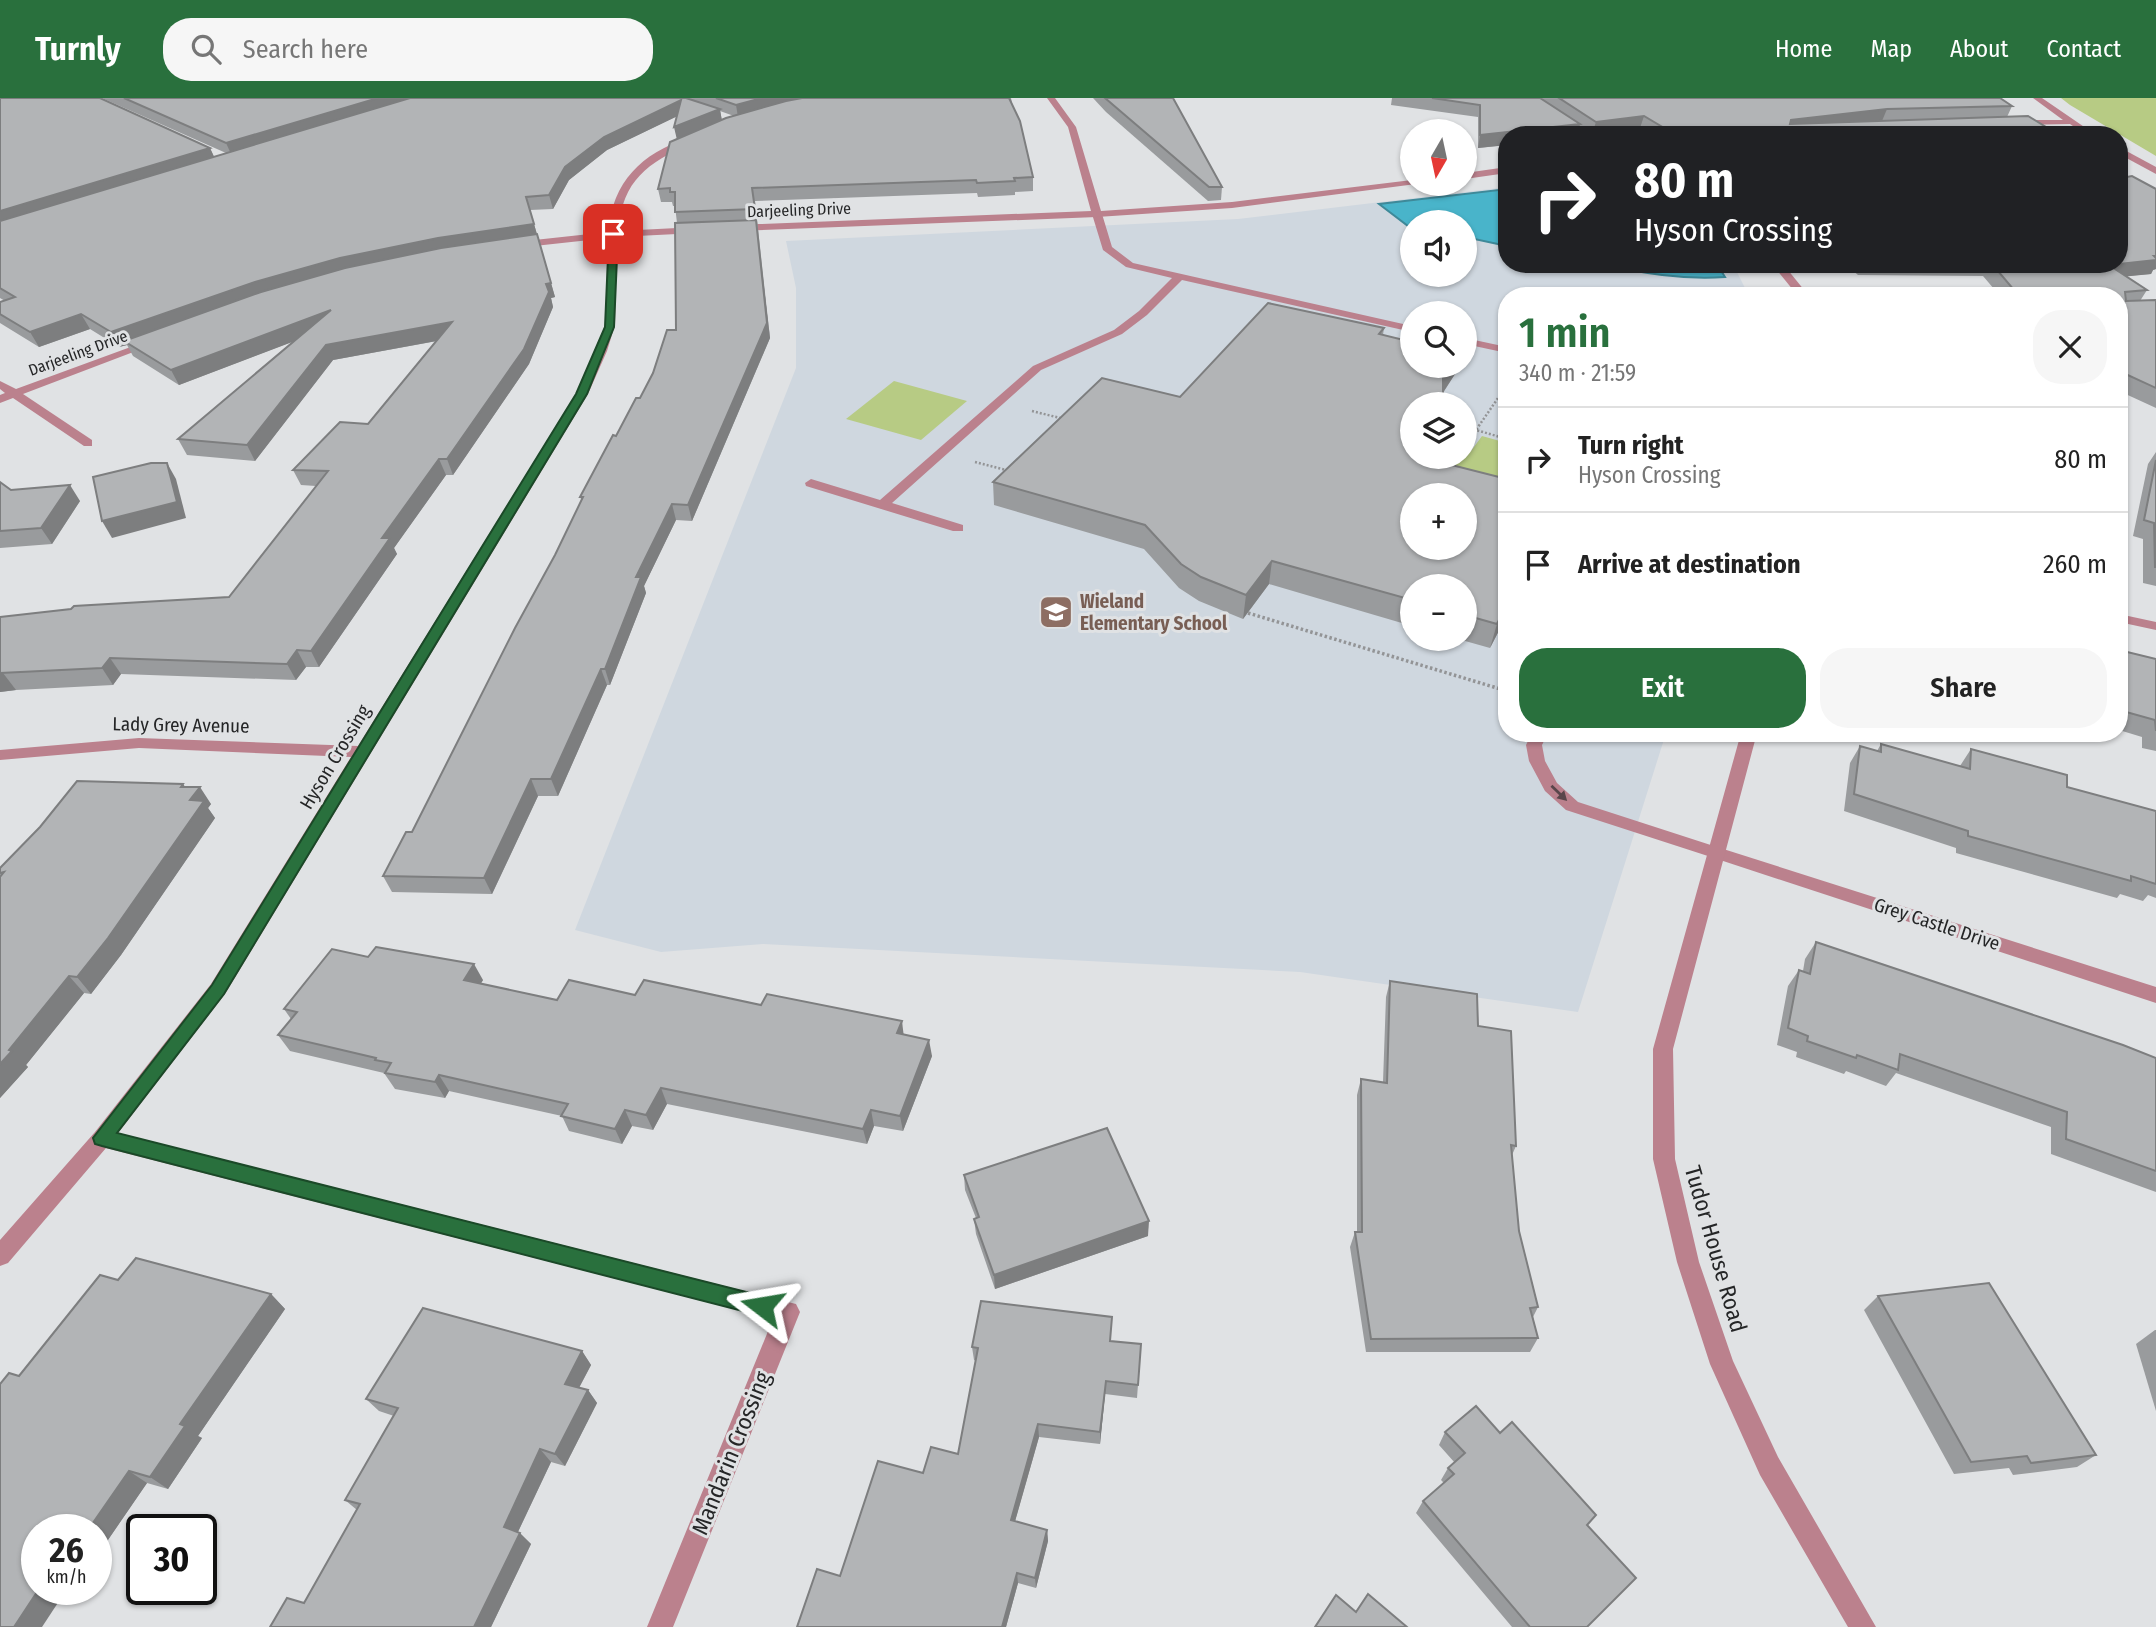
<!DOCTYPE html>
<meta charset="utf-8">
<style>
:root{--surface:#fff;--page:#f6f6f6;--text:#222;--muted:#767676;--line:#e0e0e0;--accent:#29703d}
body{margin:0;font-family:"Fira Sans Condensed",sans-serif;background:var(--page);color:var(--text);height:100vh;display:flex;flex-direction:column;font-size:26px;white-space:nowrap}
*{box-sizing:border-box;margin:0}
p{font-size:23px;color:var(--muted)}
.icon{flex:none;width:38px;height:38px;fill:none;stroke:currentColor;stroke-width:2;stroke-linecap:round;stroke-linejoin:round}
.map{position:relative;flex:1;overflow:hidden}
.sheet{position:absolute;left:1498px;top:189px;width:630px;height:455px;display:flex;flex-direction:column;background:var(--surface);border-radius:28px;box-shadow:0 2px 5px #0004}
.sheet>*{flex:none}
.banner{position:absolute;left:1498px;top:28px;width:630px;height:147px;border-radius:28px;box-shadow:0 2px 5px #0004;background:#202124;color:#fff;overflow:hidden}
.needle{width:46px;rotate:189deg}
.fabs{position:absolute;left:1400px;top:21px;display:grid;gap:14px}
.fabs a{display:grid;place-items:center;width:77px;height:77px;border-radius:50%;background:var(--surface);box-shadow:0 2px 5px #0004;font-size:35px}
.speed{position:absolute;left:21px;top:1416px;display:flex;gap:14px;font-size:35px;font-weight:700;text-align:center}
.speed>*{display:grid;place-content:center;width:91px;height:91px;border-radius:50%;background:var(--surface);box-shadow:0 2px 5px #0004;line-height:1}
.speed small{font-size:18px;font-weight:400}
.speed .limit{border:4px solid #111;border-radius:10px;background:#fff;color:#111}
.pin{position:absolute;display:grid;place-items:center;width:60px;height:60px;color:#fff;margin:-30px;border-radius:14px;box-shadow:0 4px 10px #0006}
.me{position:absolute;width:77px;margin:-38px;rotate:284deg;stroke-linejoin:round;filter:drop-shadow(0 0 5px #0008)}
.turn{display:flex;align-items:center;gap:24px;height:147px;padding:0 21px;font-size:32px}
.turn .icon{width:91px;height:91px;stroke-width:2.5}
.turn b{display:block;font-size:49px;line-height:60px}
.round{display:grid;place-items:center;flex:none;width:74px;height:74px;border-radius:28px;background:var(--page)}
.overview{display:flex;align-items:center;justify-content:space-between;height:119px;padding:0 21px}
h1{font-size:42px;font-weight:600;line-height:52px;color:var(--accent)}
.button{display:flex;gap:14px;margin-top:auto;padding:14px 21px}
.button a{flex:1;height:80px;border-radius:28px;background:var(--accent);color:#fff;font-size:28px;font-weight:600;line-height:80px;text-align:center}
.button a+a{background:var(--page);color:var(--text)}
ul{padding:0;list-style:none}
li{display:flex;align-items:center;gap:21px;height:105px;padding:0 21px;border-top:2px solid var(--line)}
li div{flex:1}
li b{display:block;font-size:26px}
li em{font-style:normal}
header{display:flex;align-items:center;gap:42px;box-sizing:border-box;height:98px;padding:0 35px;background:var(--accent);color:#fff}
header strong{font-size:33px}
nav{display:flex;gap:38px;margin-inline-start:auto;font-size:24px}
.search{width:490px;height:63px;background:var(--page);display:flex;align-items:center;gap:18px;box-sizing:border-box;padding:0 24px;border-radius:28px;color:var(--muted);font-size:26px}
.map>svg:first-child{display:block}
</style>
<header>
<strong>Turnly</strong>
<div class="search"><svg class="icon" aria-label="search" viewBox="0 0 24 24"><circle cx="10" cy="10" r="6"/><path d="M15 15l6 6"/></svg>Search here</div>
<nav><a>Home</a><a>Map</a><a>About</a><a>Contact</a></nav>
</header>
<div class="map">
<svg width="2156" height="1529" viewBox="0 0 2156 1529">
<rect width="100%" height="100%" fill="#e0e2e4"/>
<path fill="#cfd7df" fill-rule="evenodd" d="M1507,89V166H1733L1749,198H1507V635H1666L1578,914L1300,874L763,846L661,854L575,832L796,270V190L786,143L1238,121ZM1412,124H1465V177H1412ZM1412,215H1465V268H1412ZM1412,306H1465V359H1412ZM1412,397H1465V450H1412ZM1412,488H1465V541H1412Z"/>
<g fill="#b7cb84">
<polygon points="2061,0 2156,0 2156,58 2070,7"/>
<polygon points="894,283 967,303 921,342 846,321"/>
<polygon points="1482,338 1507,345 1507,398 1418,378 1432,359 1465,359 1465,352 1471,353"/>
</g>
<g fill="#49b4ca" stroke="#3e8999" stroke-width="2">
<polygon points="1507,91 1507,148 1465,139 1465,124 1412,124 1412,129 1408,128 1379,106"/>
<path d="M1600,166H1717L1725,179C1682,182 1642,175 1600,166Z"/>
</g>
<g fill="none" stroke-linecap="round" stroke-linejoin="round">
<g stroke="#939496" stroke-width="2.5" stroke-dasharray="2 2" stroke-linecap="butt">
<polyline points="1507,287 1476,332 1507,341"/>
<polyline points="1032,313 1064,321"/>
<polyline points="975,364 1010,373"/>
</g>
<polyline stroke="#939496" stroke-width="3.5" stroke-dasharray="2.5 2.5" stroke-linecap="butt" points="1248,515 1507,593"/>
<g fill="#bb818d" fill-rule="evenodd">
<polygon points="1097,113 1102,116 1112,149 1133,165 1412,228 1412,234 1182,182 1147,217 1122,236 1041,272 892,405 963,427 963,433 953,433 806,388 805,385 811,381 880,402 1033,268 1114,232 1139,213 1172,180 1126,169 1103,152 1092,116"/>
<polygon points="1465,240 1507,249 1507,255 1465,246"/>
<polygon points="1532,635 1548,635 1542,647 1545,663 1557,685 1578,704 1723,751 1726,755 1723,759 1711,759 1566,712 1545,693 1529,663 1526,647"/>
</g>
<g fill="#bb818d" fill-rule="evenodd">
<polygon points="1047,0 1055,0 1076,29 1101,113 1232,104 1412,82 1412,86 1416,86 1232,110 1097,119 735,133 730,130 735,127 1091,113 1068,29"/>
<polygon points="2033,0 2042,0 2096,37 2086,37 2070,26 2014,27 2017,22 2063,22"/>
<path d="M688,40L691,45C647,66 623,81 618,133L697,129L702,132L697,135L617,139L615,227L607,253L588,296L225,896L118,1035L796,1206L800,1214L673,1529H647L773,1221L106,1050L8,1165L0,1168V1142L95,1034L211,886L351,659L139,650L0,662V652L139,640L358,648L576,296L596,253L605,227L608,140L516,150L511,147L516,144L608,134C613,83 641,56 688,40Z"/>
<polygon points="2119,49 2156,69 2156,76 2119,56"/>
<polygon points="1507,69 1507,75 1465,81 1465,75"/>
<polygon points="147,243 157,245 23,296 92,342 92,348 84,348 13,300 0,305 0,297 5,295 0,291 0,283 16,291"/>
<polygon points="2119,516 2156,524 2156,532 2119,524"/>
<polygon points="1717,749 2156,889 2156,905 1711,759 1708,755 1711,751"/>
</g>
<g fill="#bb818d" fill-rule="evenodd">
<polygon points="1523,0 1533,0 1590,37 1580,37"/>
<polygon points="1772,166 1783,166 1809,198 1798,198"/>
<polygon points="1741,635 1757,635 1673,951 1675,1061 1699,1164 1733,1263 1778,1359 1876,1529 1848,1529 1760,1377 1710,1266 1677,1164 1653,1061 1653,951"/>
</g>
</g>
<g fill="#999b9d" fill-rule="evenodd">
<path d="M0,0L210,50L214,59L226,55L102,0H1011L1012,5L1033,79V93L1015,94V97L978,99L977,95L755,103L770,240L692,423L676,422L644,488L646,495L610,587H607L558,698H538L492,796L392,794L383,778L412,734L555,457L582,403L580,399L616,338L640,300L676,232L677,125L675,108H673L672,104H661L658,91L677,41V18L607,52L569,82L553,111L530,112L555,199L551,200L553,209L529,266L453,377H446L394,450L397,456L319,569H306L296,582L121,576L113,587L16,592L0,594V519L229,499L316,388L301,387L293,372L368,326L437,243L333,262L255,363L187,357L178,341L294,243L179,287L133,258L127,247L119,249L90,231L39,249L0,225V204L5,203L0,200ZM720,13L734,18L722,22Z"/>
<polygon points="1093,0 1173,0 1222,89 1221,102 1208,103 1106,14"/>
<polygon points="1392,0 2000,0 2012,8 2007,19 2059,37 1650,37 1640,30 1592,36 1580,28 1578,37 1507,37 1507,47 1478,50 1478,19 1391,7"/>
<polygon points="2127,79 2156,91 2156,171 2153,172 2151,176 2126,178 2147,192 2140,203 2156,202 2156,310 2119,293 2119,198 2000,198 1983,178 1858,177 1845,166 2119,166"/>
<polygon points="1384,230 1383,237 1455,276 1443,295 1412,359 1426,359 1425,361 1507,381 1507,517 1490,550 1458,541 1465,541 1465,488 1412,488 1412,528 1269,486 1243,521 1199,503 1179,490 1144,451 994,407 993,384 1180,299"/>
<polygon points="2156,354 2156,488 2143,485 2143,441 2133,438 2148,366"/>
<polygon points="0,384 11,392 80,403 52,446 0,450"/>
<polygon points="2119,552 2156,561 2156,653 2142,650 2142,639 2119,632"/>
<polygon points="1881,646 1960,668 1971,651 2067,689 2156,713 2156,800 2148,797 2143,803 2120,796 2117,800 1956,755 1956,750 1844,713 1850,665 1860,648 1877,653"/>
<polygon points="186,689 211,706 208,710 215,720 121,857 91,896 84,895 26,967 28,969 0,1000 0,770"/>
<polygon points="1816,844 2156,960 2156,1094 2051,1056 2051,1029 1896,975 1886,988 1846,973 1844,976 1796,959 1797,954 1777,947 1788,888 1799,872 1803,873 1805,861"/>
<polygon points="368,859 483,882 480,886 557,902 635,897 761,907 904,936 932,958 903,1033 874,1028 867,1046 667,1006 653,1032 632,1028 622,1046 569,1033 562,1018 449,993 445,1000 395,991 384,975 290,953 278,937 291,921 284,911"/>
<polygon points="1390,883 1478,928 1516,1048 1512,1057 1519,1133 1538,1209 1533,1219 1538,1240 1530,1254 1366,1254 1350,1149 1355,1134 1357,1134 1357,997 1361,981 1383,984 1386,899"/>
<polygon points="964,1077 1148,1138 995,1191 976,1136 974,1121 976,1120 965,1092"/>
<polygon points="118,1182 271,1196 285,1211 198,1338 202,1340 168,1391 147,1385 99,1455 96,1454 96,1432 37,1432 19,1278"/>
<polygon points="1878,1198 2096,1357 2077,1369 2013,1377 2009,1370 1954,1376 1864,1212"/>
<polygon points="2155,1232 2156,1232 2156,1313 2136,1246"/>
<polygon points="1111,1243 1141,1246 1137,1300 1105,1296 1100,1346 1039,1339 1015,1423 1047,1432 1048,1443 1036,1490 1018,1485 1006,1529 797,1529 923,1375 958,1356 976,1263 974,1262 972,1249"/>
<polygon points="582,1253 591,1267 579,1290 588,1292 597,1305 565,1368 551,1364 518,1434 531,1446 491,1529 270,1529 304,1505 357,1412 345,1402 394,1318 379,1313 366,1301"/>
<polygon points="1445,1334 1587,1427 1587,1529 1512,1529 1416,1415 1423,1403 1444,1385 1441,1382 1448,1370 1455,1365 1439,1347"/>
</g>
<g fill="#7d7e7f">
<polygon points="378,0 424,0 232,58 226,45"/>
<polygon points="762,0 813,0 738,19 736,7"/>
<polygon points="681,2 684,15 607,52 569,82 553,111 549,97 565,69 604,39"/>
<polygon points="720,11 722,24 677,42 674,29"/>
<polygon points="1887,11 1882,23 1787,34 1791,22"/>
<polygon points="1644,18 1640,30 1592,36 1596,24"/>
<polygon points="1580,26 1578,37 1507,37 1507,47 1478,50 1480,37"/>
<polygon points="210,50 216,63 0,129 0,113"/>
<polygon points="756,122 770,240 692,423 688,407"/>
<polygon points="534,126 538,140 124,243 127,247 119,249 111,234 255,184 340,160 438,140"/>
<polygon points="2156,152 2156,171 2153,172 2151,176 2101,181 2109,167"/>
<polygon points="551,185 555,199 551,200 553,209 529,266 453,377 447,361 546,186"/>
<polygon points="331,212 337,227 179,287 171,272"/>
<polygon points="81,216 90,231 39,249 30,234"/>
<polygon points="452,224 458,239 333,262 255,363 247,347 326,247"/>
<polygon points="1451,268 1457,268 1455,276 1438,302 1443,280"/>
<polygon points="439,361 446,377 394,450 397,456 319,569 311,553 382,440"/>
<polygon points="167,365 176,381 186,420 112,440 102,423"/>
<polygon points="70,387 80,403 52,446 41,430"/>
<polygon points="672,406 676,422 644,488 646,495 610,587 605,571 636,479"/>
<polygon points="1272,463 1269,486 1243,521 1246,497"/>
<polygon points="1507,506 1507,517 1490,550 1497,526"/>
<polygon points="297,552 306,569 296,582 287,566"/>
<polygon points="110,560 121,576 113,587 102,570"/>
<polygon points="601,571 607,587 558,698 551,681"/>
<polygon points="0,575 3,575 16,592 0,594"/>
<polygon points="531,681 538,698 492,796 484,780"/>
<polygon points="183,686 193,699 200,689 211,706 208,710 215,720 121,857 91,896 77,879 181,689"/>
<polygon points="474,866 483,882 473,899 464,882"/>
<polygon points="69,878 84,895 26,967 28,969 0,1000 0,966 9,952"/>
<polygon points="902,923 904,940 897,935"/>
<polygon points="929,942 932,958 903,1033 900,1018"/>
<polygon points="439,977 449,993 445,1000 435,984"/>
<polygon points="661,990 667,1006 653,1032 646,1017"/>
<polygon points="625,1012 632,1028 622,1046 615,1031"/>
<polygon points="871,1012 874,1028 867,1046 863,1031"/>
<polygon points="1149,1123 1148,1138 995,1191 994,1177"/>
<polygon points="271,1196 285,1211 198,1338 202,1340 168,1391 150,1379 180,1326"/>
<polygon points="582,1253 591,1267 574,1299 565,1286"/>
<polygon points="1106,1283 1105,1296 1100,1346 1100,1334"/>
<polygon points="588,1292 597,1305 565,1368 555,1356"/>
<polygon points="1038,1326 1039,1339 1012,1434 1011,1422"/>
<polygon points="540,1351 551,1364 515,1440 504,1429"/>
<polygon points="129,1373 147,1385 99,1455 96,1453 96,1432 88,1432"/>
<polygon points="1047,1432 1048,1443 1036,1490 1035,1480"/>
<polygon points="520,1435 531,1446 491,1529 474,1529"/>
<polygon points="1017,1475 1018,1485 1006,1529 1002,1529"/>
<polygon points="39,1491 67,1491 42,1529 14,1529"/>
</g>
<g fill="#b2b4b6" stroke="#7d7e7f" stroke-width="2" fill-rule="evenodd">
<polygon points="0,0 100,0 210,50 0,113"/>
<polygon points="124,0 378,0 226,45"/>
<polygon points="410,0 686,0 720,11 674,29 681,2 604,39 565,69 549,97 526,99 534,126 438,140 340,160 255,184 111,234 81,216 30,234 0,216 0,204 15,199 0,190 0,123"/>
<polygon points="716,0 762,0 736,7"/>
<polygon points="802,0 1009,0 1020,23 1033,79 1014,80 1015,83 977,85 976,82 752,90 755,111 675,114 675,94 670,94 670,90 658,91 670,44 726,20 786,3"/>
<polygon points="1105,0 1173,0 1222,89 1209,89"/>
<polygon points="1432,0 1540,0 1580,26 1480,37 1480,7"/>
<polygon points="1559,0 2000,0 2012,8 1887,11 1791,22 1790,26 2028,18 2059,37 1676,37 1644,18 1596,24"/>
<polygon points="2119,74 2127,79 2132,78 2156,91 2156,158 2154,158 2156,160 2156,162 2119,166"/>
<polygon points="756,122 767,225 688,407 672,406 636,479 641,479 605,571 601,571 551,681 531,681 484,780 383,778 406,734 412,734 515,530 555,457 583,399 580,399 613,337 616,338 636,300 640,300 653,275 667,232 676,232 675,125"/>
<polygon points="537,136 551,185 546,186 549,194 524,251 447,361 439,361 382,440 390,440 311,553 297,552 287,566 110,560 102,570 0,575 0,519 71,511 74,508 229,499 328,373 293,372 340,324 368,326 452,224 326,247 247,347 178,341 331,212 171,272 124,243 261,194 345,170 441,150"/>
<polygon points="1992,166 2116,166 2109,167 2147,192 2125,194 2126,203 2156,202 2156,290 2119,273 2119,198 2019,198"/>
<path d="M1268,205L1384,230L1379,236L1412,244V268H1451L1443,280V306H1412V359H1420L1507,381V506L1497,526L1465,517V488H1412V502L1272,463L1246,497L1201,479L1181,466L1145,427L993,384L1102,280L1180,299ZM1412,397H1465V450H1412Z"/>
<polygon points="2156,362 2156,469 2155,469 2154,425 2144,422"/>
<polygon points="151,365 167,365 177,404 102,423 93,379"/>
<polygon points="0,384 11,392 70,387 41,430 0,433"/>
<polygon points="2119,552 2156,561 2156,633 2155,622 2119,612"/>
<polygon points="1881,646 1970,671 1971,651 2067,677 2067,689 2156,713 2156,786 2131,778 2131,783 1968,738 1968,733 1854,696 1860,648 1881,654"/>
<polygon points="77,683 183,686 181,689 200,689 190,702 204,703 108,840 77,879 69,878 9,952 12,953 0,966 0,779 4,774 0,775 0,770 40,729"/>
<polygon points="1816,844 2123,947 2156,960 2156,1073 2066,1041 2067,1014 1900,956 1898,972 1857,957 1856,960 1807,943 1808,938 1788,930 1799,872 1810,876"/>
<polygon points="376,849 474,866 464,882 557,902 569,882 635,897 644,882 761,907 767,896 902,923 897,935 929,942 900,1018 871,1012 863,1031 661,990 646,1017 625,1012 615,1031 561,1018 568,1006 439,977 435,984 385,975 391,965 375,962 376,960 278,937 297,914 284,911 332,851 368,859"/>
<polygon points="1390,883 1477,896 1478,928 1511,933 1516,1048 1511,1047 1519,1133 1538,1209 1530,1210 1538,1240 1371,1241 1355,1134 1362,1134 1361,981 1387,985"/>
<polygon points="1107,1030 1149,1123 994,1177 974,1121 979,1119 964,1077"/>
<polygon points="136,1160 271,1196 180,1326 185,1328 150,1379 129,1373 88,1432 37,1432 37,1491 39,1491 14,1529 0,1529 0,1286 9,1275 19,1278 100,1177 118,1182"/>
<polygon points="1989,1185 2096,1357 2031,1365 2027,1358 1971,1364 1878,1198"/>
<polygon points="981,1203 1112,1219 1110,1243 1141,1246 1138,1287 1106,1283 1100,1334 1038,1326 1011,1422 1047,1432 1035,1480 1017,1475 1002,1529 797,1529 817,1471 840,1478 878,1363 923,1375 931,1349 958,1356 978,1250 972,1249"/>
<polygon points="423,1210 582,1253 565,1286 588,1292 555,1356 540,1351 504,1429 520,1435 474,1529 270,1529 287,1500 304,1505 360,1406 345,1402 398,1310 366,1301"/>
<polygon points="1476,1308 1500,1335 1512,1324 1596,1417 1587,1427 1636,1480 1587,1529 1530,1529 1423,1403 1454,1376 1448,1370 1465,1355 1445,1334"/>
<polygon points="1368,1496 1407,1529 1315,1529 1336,1497 1356,1514"/>
</g>
<defs><path id="oneway-solid" d="M-6-.8H1V-3.2L6.5 0L1 3.2V.8H-6Z" transform="scale(1.75)"/></defs>
<use fill="#5a464b" href="#oneway-solid" transform="translate(1559 695) rotate(44)"/>
<polygon fill="#29703d" stroke="#1b4928" stroke-width="2" points="613,133 618,136 614,229 587,296 224,896 117,1035 762,1198 769,1201 772,1208 769,1215 762,1218 102,1048 95,1046 93,1040 212,887 576,296 605,229 609,136"/>
<defs>
<g id="school-square" transform="scale(1.75)"><rect x="-9" y="-9" width="18" height="18" rx="4" fill="#8d6e63" stroke="#e0e2e4"/><path d="M0-5L7-2L0 1L-7-2ZM-4 1L0 2.5L4 1V4Q0 6-4 4Z" fill="#fff"/></g>
</defs>
<g fill-rule="evenodd">
<use href="#school-square" x="1056" y="514"/>
</g>
<g text-anchor="middle" dominant-baseline="central" stroke-width="6" stroke-linejoin="round" paint-order="stroke">
<g font-size="16" fill="#252627" stroke="#e0e2e4">
<text transform="translate(799 112) rotate(-2)">Darjeeling Drive</text>
<text transform="translate(78 255) rotate(-20)">Darjeeling Drive</text>
</g>
<g font-size="19" font-weight="bold" fill="#785e54" stroke="#e0e2e4" text-anchor="start">
<text x="1080" y="503">Wieland<tspan x="1080" dy="22">Elementary School</tspan></text>
</g>
<g font-size="19" fill="#252627" stroke="#e0e2e4">
<text transform="translate(181 627) rotate(1)">Lady Grey Avenue</text>
<text transform="translate(335 659) rotate(-59)">Hyson Crossing</text>
<text transform="translate(1937 826) rotate(18)">Grey Castle Drive</text>
</g>
<g font-size="23" fill="#252627" stroke="#e0e2e4">
<text transform="translate(1716 1151) rotate(74)">Tudor House Road</text>
<text transform="translate(731 1355) rotate(-68)">Mandarin Crossing</text>
</g>
</g>
</svg>
<div class="fabs">
<a><svg class="needle" viewBox="-14 -14 28 28"><path d="M0-13l5 13h-10z" fill="#e53935"/><path d="M0 13l5-13h-10z" fill="#767676"/></svg></a>
<a><svg class="icon" aria-label="sound" viewBox="0 0 24 24"><path d="M4 9h4l5-4v14l-5-4H4zM17 9q2 3 0 6"/></svg></a>
<a><svg class="icon" aria-label="search" viewBox="0 0 24 24"><circle cx="10" cy="10" r="6"/><path d="M15 15l6 6"/></svg></a>
<a><svg class="icon" aria-label="layers" viewBox="0 0 24 24"><path d="M12 4l9 5-9 5-9-5zM3 14l9 5 9-5"/></svg></a>
<a>+</a>
<a>−</a>
</div>
<div class="speed"><div>26<small>km/h</small></div><div class="limit">30</div></div>
<div class="pin" style="left:613px;top:136px;background:#d93025"><svg class="icon" aria-label="arrive" viewBox="0 0 24 24"><path d="M6 21V4h12l-3 4 3 4H6"/></svg></div>
<svg class="me" style="left:762px;top:1208px" viewBox="-20 -20 40 40"><path d="M0-17L14 15 0 8-14 15z" fill="#29703d" stroke="#fff" stroke-width="4"/></svg>
<div class="banner">
<div class="turn"><svg class="icon" aria-label="right" viewBox="0 0 24 24"><path d="M7 20v-9h11M14 6l5 5-5 5"/></svg><div><b>80 m</b>Hyson Crossing</div></div>
</div>
<section class="sheet">
<div class="overview"><div><h1>1 min</h1><p>340 m · 21:59</p></div><a class="round"><svg class="icon" aria-label="close" viewBox="0 0 24 24"><path d="M6 6l12 12M18 6L6 18"/></svg></a></div>
<ul>
<li><svg class="icon" aria-label="right" viewBox="0 0 24 24"><path d="M7 20v-9h11M14 6l5 5-5 5"/></svg><div><b>Turn right</b><p>Hyson Crossing</p></div><em>80 m</em></li>
<li><svg class="icon" aria-label="arrive" viewBox="0 0 24 24"><path d="M6 21V4h12l-3 4 3 4H6"/></svg><div><b>Arrive at destination</b></div><em>260 m</em></li>
</ul>
<div class="button"><a>Exit</a><a>Share</a></div>
</section>
</div>
